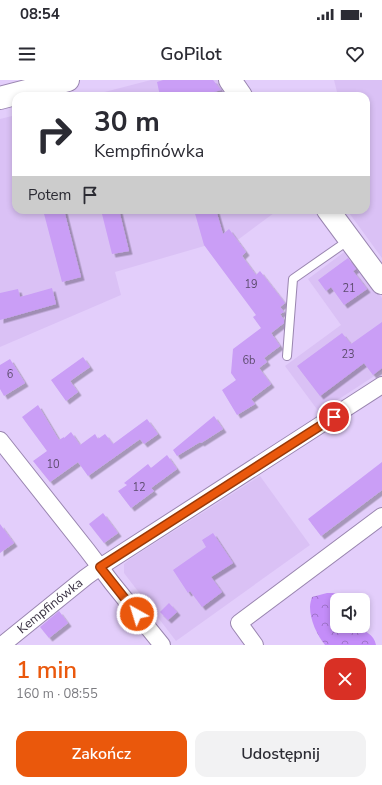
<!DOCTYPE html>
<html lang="pl">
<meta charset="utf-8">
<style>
:root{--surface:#fff;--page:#f2f2f3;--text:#2b2b33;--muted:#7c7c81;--accent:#ea580c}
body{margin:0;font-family:"Nunito Sans",sans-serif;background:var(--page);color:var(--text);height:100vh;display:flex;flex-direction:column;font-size:15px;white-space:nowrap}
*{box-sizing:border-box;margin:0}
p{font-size:13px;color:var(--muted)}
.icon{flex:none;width:22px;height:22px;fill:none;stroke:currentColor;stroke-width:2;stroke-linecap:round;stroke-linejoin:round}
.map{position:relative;height:565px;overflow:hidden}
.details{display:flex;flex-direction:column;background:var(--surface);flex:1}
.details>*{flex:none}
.banner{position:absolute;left:12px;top:12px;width:358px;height:122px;border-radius:12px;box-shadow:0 2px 6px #0003;background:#fff;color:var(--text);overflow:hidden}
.buttons{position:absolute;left:330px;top:513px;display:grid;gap:8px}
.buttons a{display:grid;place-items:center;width:40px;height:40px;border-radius:8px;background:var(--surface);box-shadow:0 2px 6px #0003;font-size:20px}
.pin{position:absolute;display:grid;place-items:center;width:34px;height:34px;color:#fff;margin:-17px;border:2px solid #fff;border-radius:50%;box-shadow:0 1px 4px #0007}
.me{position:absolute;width:44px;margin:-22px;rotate:321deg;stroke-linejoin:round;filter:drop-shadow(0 0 3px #0008)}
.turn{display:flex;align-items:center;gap:14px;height:84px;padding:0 16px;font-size:18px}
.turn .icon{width:52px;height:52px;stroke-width:2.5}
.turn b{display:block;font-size:28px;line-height:34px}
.then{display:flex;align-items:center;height:38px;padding:0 16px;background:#0003;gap:8px;font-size:15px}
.round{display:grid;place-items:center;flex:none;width:42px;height:42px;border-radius:12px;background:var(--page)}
.summary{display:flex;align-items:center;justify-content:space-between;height:68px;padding:0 16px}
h1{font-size:24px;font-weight:600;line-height:30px;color:var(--accent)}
.button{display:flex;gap:8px;margin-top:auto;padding:8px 16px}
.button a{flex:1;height:46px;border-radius:12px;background:var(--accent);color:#fff;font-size:16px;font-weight:600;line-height:46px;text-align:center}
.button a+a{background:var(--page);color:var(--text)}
.status{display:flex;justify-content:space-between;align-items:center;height:28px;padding:0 20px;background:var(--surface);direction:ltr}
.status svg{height:11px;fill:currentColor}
header{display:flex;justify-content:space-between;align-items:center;height:52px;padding:0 16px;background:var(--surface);font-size:18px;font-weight:600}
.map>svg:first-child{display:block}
</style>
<div class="status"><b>08:54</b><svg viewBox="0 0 49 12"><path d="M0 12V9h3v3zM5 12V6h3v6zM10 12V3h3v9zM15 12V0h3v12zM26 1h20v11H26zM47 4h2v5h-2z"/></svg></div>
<header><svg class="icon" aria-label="menu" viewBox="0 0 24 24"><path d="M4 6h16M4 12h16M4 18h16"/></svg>GoPilot<svg class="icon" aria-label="heart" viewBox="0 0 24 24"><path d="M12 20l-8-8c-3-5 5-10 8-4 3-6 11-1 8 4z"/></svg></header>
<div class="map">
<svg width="382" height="565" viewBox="0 0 382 565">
<defs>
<pattern id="forest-crowns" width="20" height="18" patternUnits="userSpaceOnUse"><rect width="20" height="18" fill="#c48df9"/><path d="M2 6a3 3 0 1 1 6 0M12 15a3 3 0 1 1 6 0" fill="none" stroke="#a074cb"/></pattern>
<filter id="shadow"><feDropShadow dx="3.5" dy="3.5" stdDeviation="0" flood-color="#0004"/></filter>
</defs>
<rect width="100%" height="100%" fill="#e3cefb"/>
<g fill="#dac1f5">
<polygon points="151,0 218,0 230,16 89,16"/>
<polygon points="334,0 382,0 382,178 347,130 366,130 366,16 338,16"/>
<polygon points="16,35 16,130 278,130 239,159 225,160 115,192 121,215 0,267 0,39"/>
<polygon points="347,170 382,218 382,291 319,332 285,286 341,245 308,199"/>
<polygon points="260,396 310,465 176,561 124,493 124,484 130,479"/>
</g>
<path fill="url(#forest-crowns)" d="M327,513C334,513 341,513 346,520H337V546H358C365,552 374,554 376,565H325C317,555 310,540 310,527C310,524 311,520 312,517Z"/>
<g fill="#ca9ef6" filter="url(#shadow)">
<polygon points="163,0 213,0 221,10 199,16 160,16 157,2"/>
<polygon points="43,130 64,130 81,197 62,202"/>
<polygon points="101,130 119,130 129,171 112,174"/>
<polygon points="194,130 216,130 223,154 229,149 246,172 242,176 256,195 260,191 285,223 280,227 284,232 280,234 284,240 284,243 271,253 280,266 264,278 267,282 259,288 271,304 251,319 255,324 237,335 222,310 236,300 231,293 233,269 261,248 253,237 256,235 204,165"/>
<polygon points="348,178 356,189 353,191 367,209 344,225 331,207 326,211 318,200"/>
<polygon points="52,208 56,224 0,240 0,213 18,209 20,217"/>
<polygon points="382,242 382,288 373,295 364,283 320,316 297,286 342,253 351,264"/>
<polygon points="83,277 90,287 70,301 78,312 66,321 51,300"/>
<polygon points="10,279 25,303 4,316 0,309 0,285"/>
<polygon points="38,325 59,360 64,357 64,358 71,352 80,365 95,354 98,359 105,354 113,364 147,339 158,354 144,364 140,359 88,396 78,382 50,402 33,381 47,371 22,337"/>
<polygon points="214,336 223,349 201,363 200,362 177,376 173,370"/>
<polygon points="167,375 177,389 151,408 154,411 131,428 118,411 127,405 124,403 148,384 151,388"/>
<polygon points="382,382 382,410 321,456 308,439"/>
<polygon points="103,433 118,453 104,463 89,444"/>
<polygon points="0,444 14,463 0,473"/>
<polygon points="213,453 233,483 211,497 222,512 202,527 190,511 188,513 173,490 206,467 202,460"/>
<polygon points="169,523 177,532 168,540 160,532"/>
<polygon points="59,531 68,543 49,558 40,547"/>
</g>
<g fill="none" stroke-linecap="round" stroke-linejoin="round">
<g stroke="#9a86b0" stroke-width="10">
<polyline id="lane" points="287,276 293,199 349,160"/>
</g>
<g stroke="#9a86b0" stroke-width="18">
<g id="street">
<polyline points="0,360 87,470 112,503 162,565"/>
<path id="s1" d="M2,565L86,497L100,487L382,305"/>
<polyline points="255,565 239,543 382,436"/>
</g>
</g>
<g stroke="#9a86b0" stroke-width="24">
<g id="secondary">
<polyline points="230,0 241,16"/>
<polyline points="0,18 68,0"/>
<polyline points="328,130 382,203"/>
</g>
</g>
<use href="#lane" stroke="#fff" stroke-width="8"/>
<use href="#street" stroke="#fff" stroke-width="16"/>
<use href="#secondary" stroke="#fff" stroke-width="22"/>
</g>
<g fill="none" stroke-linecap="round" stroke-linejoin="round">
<g stroke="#983908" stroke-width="10">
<polyline id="route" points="137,534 100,487 334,337"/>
</g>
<use href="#route" stroke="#ea580c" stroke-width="7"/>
</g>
<g text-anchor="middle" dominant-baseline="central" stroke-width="4" stroke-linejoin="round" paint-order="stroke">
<g font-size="11" fill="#5e4d70">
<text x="251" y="204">19</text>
<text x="349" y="208">21</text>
<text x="348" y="274">23</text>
<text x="249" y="280">6b</text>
<text x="10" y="294">6</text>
<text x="53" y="384">10</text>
<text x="139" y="407">12</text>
</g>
<g font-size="13" fill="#3a3243" stroke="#faf8fd">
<text stroke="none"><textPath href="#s1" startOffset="62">Kempfinówka</textPath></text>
</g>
</g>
</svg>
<div class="buttons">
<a><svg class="icon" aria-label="sound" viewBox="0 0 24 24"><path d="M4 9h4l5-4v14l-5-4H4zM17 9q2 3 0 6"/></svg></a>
</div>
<div class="pin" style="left:334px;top:337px;background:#d93025"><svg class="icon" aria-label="arrive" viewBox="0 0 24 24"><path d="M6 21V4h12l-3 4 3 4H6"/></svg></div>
<svg class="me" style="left:137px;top:534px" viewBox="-20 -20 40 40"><circle r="17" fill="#ea580c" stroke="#fff" stroke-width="3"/><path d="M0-11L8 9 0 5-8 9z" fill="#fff"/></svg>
<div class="banner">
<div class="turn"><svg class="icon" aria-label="right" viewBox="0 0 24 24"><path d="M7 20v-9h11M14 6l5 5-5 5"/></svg><div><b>30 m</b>Kempfinówka</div></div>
<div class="then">Potem<svg class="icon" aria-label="arrive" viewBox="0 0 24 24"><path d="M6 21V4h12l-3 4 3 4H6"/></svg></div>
</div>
</div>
<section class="details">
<div class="summary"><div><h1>1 min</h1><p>160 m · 08:55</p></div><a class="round" style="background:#d93025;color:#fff"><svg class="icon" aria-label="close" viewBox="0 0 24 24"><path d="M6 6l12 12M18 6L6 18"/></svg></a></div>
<div class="button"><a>Zakończ</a><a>Udostępnij</a></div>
</section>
